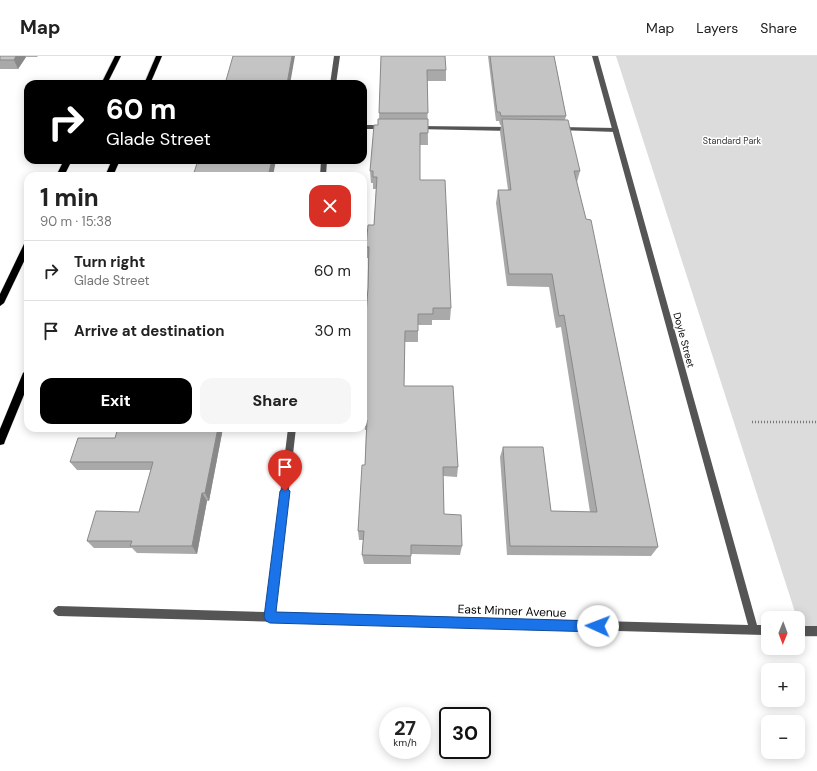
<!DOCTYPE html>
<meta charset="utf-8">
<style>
:root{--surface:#fff;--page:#f6f6f6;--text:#222;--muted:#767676;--line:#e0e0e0;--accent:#000}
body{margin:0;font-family:"DM Sans",sans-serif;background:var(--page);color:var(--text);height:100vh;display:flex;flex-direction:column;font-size:15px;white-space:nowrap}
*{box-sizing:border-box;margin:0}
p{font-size:13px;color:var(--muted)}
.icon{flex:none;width:22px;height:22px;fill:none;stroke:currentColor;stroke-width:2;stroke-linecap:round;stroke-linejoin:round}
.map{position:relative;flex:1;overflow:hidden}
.panel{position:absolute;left:24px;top:116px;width:343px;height:260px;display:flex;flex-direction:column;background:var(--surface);border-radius:12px;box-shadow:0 2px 10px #0003}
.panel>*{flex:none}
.banner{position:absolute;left:24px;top:24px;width:343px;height:84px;border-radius:12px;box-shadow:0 2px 10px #0003;background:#000;color:#fff;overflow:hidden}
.needle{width:26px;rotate:181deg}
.buttons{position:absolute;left:761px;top:555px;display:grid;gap:8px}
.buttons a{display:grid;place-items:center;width:44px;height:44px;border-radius:8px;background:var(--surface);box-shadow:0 2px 10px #0003;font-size:20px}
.speed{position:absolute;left:379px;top:651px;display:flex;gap:8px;font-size:20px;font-weight:700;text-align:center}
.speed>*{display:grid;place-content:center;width:52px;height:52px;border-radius:50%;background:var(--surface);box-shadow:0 2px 10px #0003;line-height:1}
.speed small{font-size:10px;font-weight:400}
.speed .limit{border:2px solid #111;border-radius:6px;background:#fff;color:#111}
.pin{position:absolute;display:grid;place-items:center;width:34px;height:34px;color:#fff;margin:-41px -17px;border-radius:50% 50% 50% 0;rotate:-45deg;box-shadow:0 0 4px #0007}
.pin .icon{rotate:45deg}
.me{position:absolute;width:44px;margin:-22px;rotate:272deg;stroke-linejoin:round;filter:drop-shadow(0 0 3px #0008)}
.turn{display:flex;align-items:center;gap:14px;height:84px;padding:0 16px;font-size:18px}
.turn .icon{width:52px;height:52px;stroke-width:2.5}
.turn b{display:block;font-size:28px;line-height:34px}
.round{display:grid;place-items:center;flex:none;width:42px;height:42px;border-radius:12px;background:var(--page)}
.head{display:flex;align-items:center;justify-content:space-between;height:68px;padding:0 16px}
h1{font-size:24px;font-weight:800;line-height:30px}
.cta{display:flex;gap:8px;margin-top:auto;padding:8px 16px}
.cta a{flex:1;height:46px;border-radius:12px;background:var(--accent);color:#fff;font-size:16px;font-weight:800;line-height:46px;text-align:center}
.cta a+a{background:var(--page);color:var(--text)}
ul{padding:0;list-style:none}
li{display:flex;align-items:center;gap:12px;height:60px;padding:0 16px;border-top:1px solid var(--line)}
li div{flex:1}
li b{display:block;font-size:15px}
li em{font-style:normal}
header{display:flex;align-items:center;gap:24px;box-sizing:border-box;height:56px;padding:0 20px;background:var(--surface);border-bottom:1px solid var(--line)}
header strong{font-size:19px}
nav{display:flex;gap:22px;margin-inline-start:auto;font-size:14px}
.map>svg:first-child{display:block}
</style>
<header>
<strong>Map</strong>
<nav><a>Map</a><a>Layers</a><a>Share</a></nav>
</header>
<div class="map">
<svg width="817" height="715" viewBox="0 0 817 715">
<rect width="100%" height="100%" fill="#fff"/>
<polygon fill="#dcdcdc" points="616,0 817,0 817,581 803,581"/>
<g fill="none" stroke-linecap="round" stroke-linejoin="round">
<g stroke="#dbdbdb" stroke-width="1">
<g id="primary">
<polygon points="115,0 121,0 107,28 101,28"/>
<polygon points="156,0 162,0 150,28 144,28"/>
<polygon points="64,104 72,104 64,120 56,120"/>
<polygon points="112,104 120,104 113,120 105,120"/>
<polygon points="28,185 28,197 4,247 0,250 0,238 24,188"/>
<polygon points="28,313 28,329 5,385 4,388 0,389 0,373 23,317"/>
</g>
</g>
<polyline stroke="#777" stroke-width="2.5" stroke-dasharray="1 2" stroke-linecap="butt" points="752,366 817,366"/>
<g fill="#555" fill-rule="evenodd">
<polygon points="363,69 383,69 386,71 383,73 363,73"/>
<polygon points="418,70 511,71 514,73 511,75 416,73 416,71"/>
<polygon points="560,71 616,72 619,74 616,76 558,74 557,73"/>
</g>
<g fill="#555" fill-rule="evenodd">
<polygon points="334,0 340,0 336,28 330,28"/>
<polygon points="592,0 598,0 757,569 768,569 768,579 58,560 55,558 53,555 55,552 58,550 266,556 288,372 296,372 275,556 748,569"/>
<polygon points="321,104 327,104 326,120 320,120"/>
<rect x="798" y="570" width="19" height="10"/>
</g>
<use href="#primary" fill="#000" fill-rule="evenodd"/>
</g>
<g fill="#a9a9a9">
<polygon points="0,0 38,0 37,1 26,1 18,13 0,13"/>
<polygon points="381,0 446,14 446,25 427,25 428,89 420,89 420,124 451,252 450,264 432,264 432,269 418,269 418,286 405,286 404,330 458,411 457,421 443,420 444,458 462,490 460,499 411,498 411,508 364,508 362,499 363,484 359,484 358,475 365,409 366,374 365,374 364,364 365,337 363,337 363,299 368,232 368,202 367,202 366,191 374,169 376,133 373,133 373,127 371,127 370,115 379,63"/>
<polygon points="488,0 554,0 566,60 565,64 580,115 577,126 658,491 651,500 507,499 500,401 503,391 551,455 590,456 561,271 556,272 549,231 507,230 496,147 498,134 508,134 500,76 501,69 500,69 499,65 496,65"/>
<polygon points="118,372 223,372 209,445 207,445 197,498 137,497 132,492 94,492 87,485 139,456 151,414 77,414 70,406 115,382"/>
</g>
<g fill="#898989">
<polygon points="16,0 25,0 26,1 18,13 14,4"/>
<polygon points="292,0 295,0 290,28 287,28"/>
<polygon points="272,104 276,104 273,120 268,120"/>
<polygon points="218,372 223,372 209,445 205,437"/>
<polygon points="202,437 207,445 197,498 192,490"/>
</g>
<g fill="#c4c4c4" stroke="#898989">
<polygon points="0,0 16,0 14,4 0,4"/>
<polygon points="233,0 292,0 287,28 225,28"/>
<polygon points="381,0 445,0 446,14 427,14 428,57 379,57"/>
<polygon points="490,0 554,0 566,60 501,60 500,56 497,56"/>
<polygon points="378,63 428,63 428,77 420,77 420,124 445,124 451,252 433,252 433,258 418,258 418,275 405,275 404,330 453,330 458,411 443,411 444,458 461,459 462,490 411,489 411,500 362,499 364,475 358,475 362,409 365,409 367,364 364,364 365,326 363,326 363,299 368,232 369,191 366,191 368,169 374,169 377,121 373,121 373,115 370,115 374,69 378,69"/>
<polygon points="502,63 568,64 580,115 574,115 586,163 591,164 658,491 510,490 503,391 543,391 551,455 597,456 564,259 559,260 552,218 509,218 498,134 511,134"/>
<polygon points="198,104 272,104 268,120 193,120"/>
<polygon points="118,372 218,372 205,437 202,437 192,490 130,490 132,485 87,485 96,455 139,456 153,406 70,406 78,382 115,382"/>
</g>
<polygon fill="#1a73e8" stroke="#114b97" points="285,431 290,435 276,556 598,565 601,566 603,570 601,574 598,576 270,567 266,565 264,561 280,435"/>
<g text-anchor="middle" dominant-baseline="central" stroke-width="3" stroke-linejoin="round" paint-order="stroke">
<g font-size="9" fill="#333" stroke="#fff">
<text x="732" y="85">Standard Park</text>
</g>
<g font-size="10" fill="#000" stroke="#fff">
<text transform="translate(684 284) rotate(75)">Doyle Street</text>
</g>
<g font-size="12" fill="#000" stroke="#fff">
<text transform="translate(512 555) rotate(2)">East Minner Avenue</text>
</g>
</g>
</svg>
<div class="buttons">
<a><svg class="needle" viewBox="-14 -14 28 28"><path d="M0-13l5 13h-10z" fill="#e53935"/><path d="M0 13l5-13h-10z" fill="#767676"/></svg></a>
<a>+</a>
<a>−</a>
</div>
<div class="speed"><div>27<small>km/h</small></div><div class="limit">30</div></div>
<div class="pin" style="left:285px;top:435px;background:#d93025"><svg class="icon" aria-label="arrive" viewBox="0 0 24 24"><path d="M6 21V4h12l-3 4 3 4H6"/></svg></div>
<svg class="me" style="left:598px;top:570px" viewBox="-20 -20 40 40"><circle r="19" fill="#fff"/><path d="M0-13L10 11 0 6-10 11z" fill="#1a73e8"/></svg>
<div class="banner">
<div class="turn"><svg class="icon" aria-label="right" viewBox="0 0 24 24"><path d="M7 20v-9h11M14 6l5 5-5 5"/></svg><div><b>60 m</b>Glade Street</div></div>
</div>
<section class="panel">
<div class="head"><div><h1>1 min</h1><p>90 m · 15:38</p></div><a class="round" style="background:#d93025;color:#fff"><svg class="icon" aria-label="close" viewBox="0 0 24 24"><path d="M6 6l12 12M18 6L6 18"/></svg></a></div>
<ul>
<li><svg class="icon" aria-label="right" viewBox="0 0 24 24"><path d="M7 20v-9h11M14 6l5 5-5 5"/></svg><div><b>Turn right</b><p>Glade Street</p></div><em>60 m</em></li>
<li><svg class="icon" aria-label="arrive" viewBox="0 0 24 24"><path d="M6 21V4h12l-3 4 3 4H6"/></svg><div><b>Arrive at destination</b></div><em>30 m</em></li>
</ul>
<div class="cta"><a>Exit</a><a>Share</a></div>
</section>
</div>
